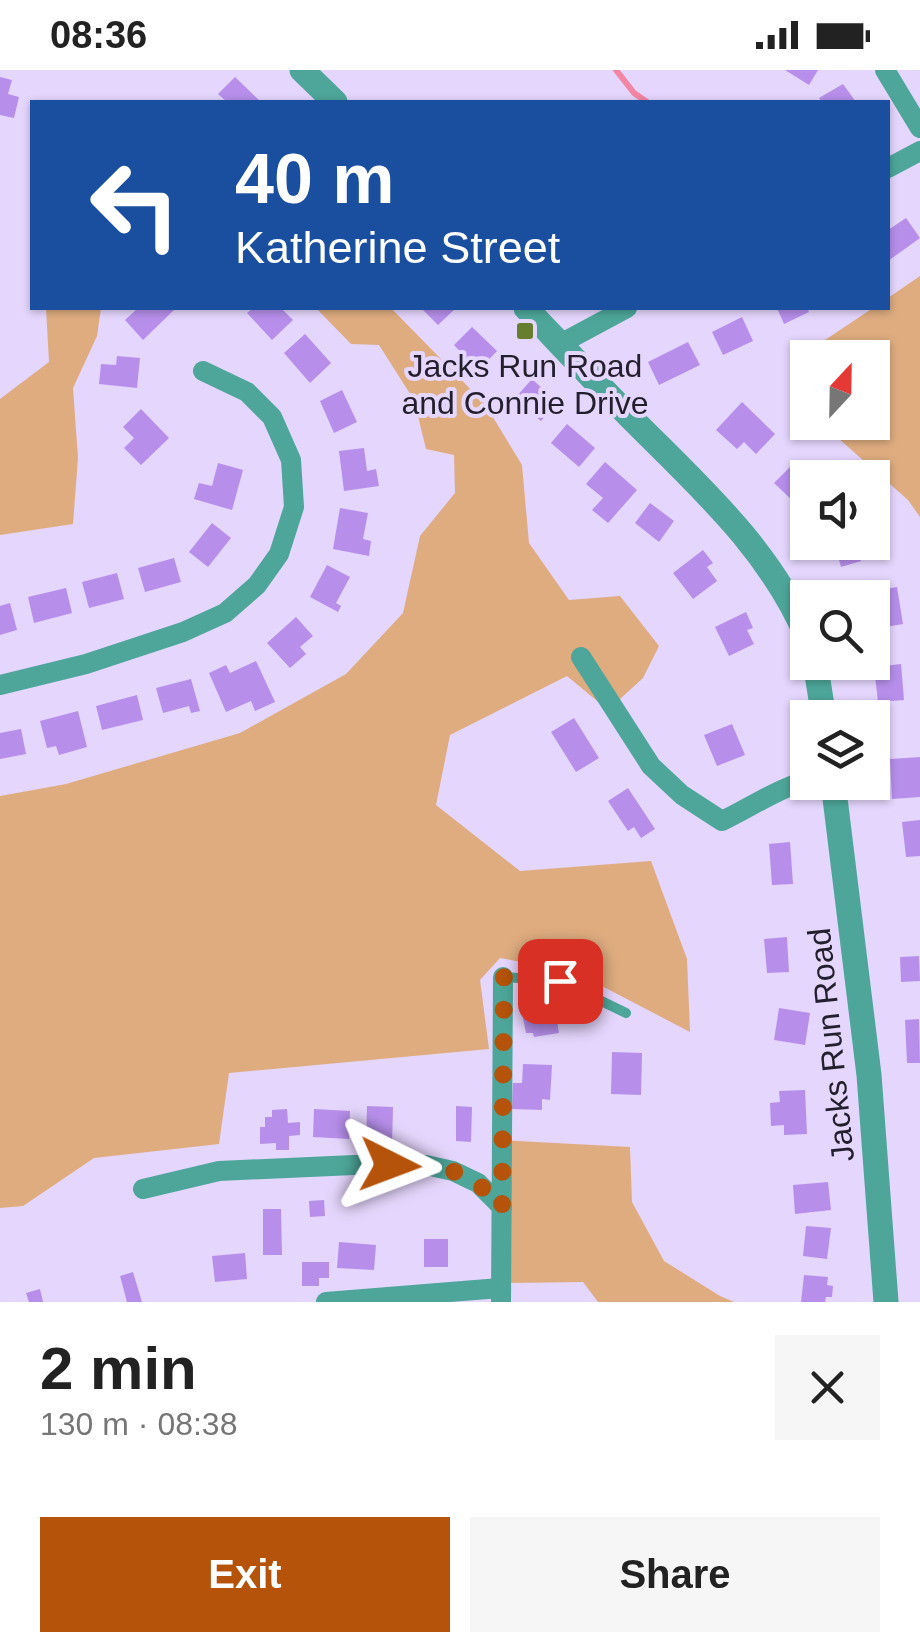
<!DOCTYPE html>
<meta charset="utf-8">
<style>
:root{--surface:#fff;--page:#f6f6f6;--text:#222;--muted:#767676;--accent:#b45309}
body{margin:0;font-family:Arial,sans-serif;background:var(--page);color:var(--text);height:100vh;display:flex;flex-direction:column;font-size:38px;white-space:nowrap}
*{box-sizing:border-box;margin:0}
p{font-size:32px;color:var(--muted)}
.icon{flex:none;width:55px;height:55px;fill:none;stroke:currentColor;stroke-width:2;stroke-linecap:round;stroke-linejoin:round}
.map{position:relative;height:1232px;overflow:hidden}
.panel{display:flex;flex-direction:column;background:var(--surface);flex:1}
.panel>*{flex:none}
.banner{position:absolute;left:30px;top:30px;width:860px;height:210px;border-radius:0px;box-shadow:0 2px 8px #0004;background:#1a4fa0;color:#fff;overflow:hidden}
.needle{width:65px;rotate:22deg}
.fabs{position:absolute;left:790px;top:270px;display:grid;gap:20px}
.fabs a{display:grid;place-items:center;width:100px;height:100px;border-radius:0px;background:var(--surface);box-shadow:0 2px 8px #0004;font-size:50px}
.pin{position:absolute;display:grid;place-items:center;width:85px;height:85px;color:#fff;margin:-42px;border-radius:20px;box-shadow:0 5px 15px #0006}
.me{position:absolute;width:110px;margin:-55px;rotate:93deg;stroke-linejoin:round;filter:drop-shadow(0 0 8px #0008)}
.turn{display:flex;align-items:center;gap:35px;height:210px;padding:0 40px;font-size:45px}
.turn .icon{width:130px;height:130px;stroke-width:2.5}
.turn b{display:block;font-size:70px;line-height:85px}
.round{display:grid;place-items:center;flex:none;width:105px;height:105px;border-radius:0px;background:var(--page)}
.head{display:flex;align-items:center;justify-content:space-between;height:170px;padding:0 40px}
h1{font-size:60px;font-weight:800;line-height:75px}
.primary-button{display:flex;gap:20px;margin-top:auto;padding:20px 40px}
.primary-button a{flex:1;height:115px;border-radius:0px;background:var(--accent);color:#fff;font-size:40px;font-weight:800;line-height:115px;text-align:center}
.primary-button a+a{background:var(--page);color:var(--text)}
.status{display:flex;justify-content:space-between;align-items:center;height:70px;padding:0 50px;background:var(--surface);direction:ltr}
.status svg{height:28px;fill:currentColor}
.map>svg:first-child{display:block}
</style>
<div class="status"><b>08:36</b><svg viewBox="0 0 49 12"><path d="M0 12V9h3v3zM5 12V6h3v6zM10 12V3h3v9zM15 12V0h3v12zM26 1h20v11H26zM47 4h2v5h-2z"/></svg></div>
<div class="map">
<svg width="920" height="1232" viewBox="0 0 920 1232">
<rect width="100%" height="100%" fill="#e5d6fd"/>
<g fill="#deac7f">
<polygon points="920,206 920,447 908,430 829,360 825,353 872,352 872,288 808,288 807,320 792,292 873,238 888,238 888,228"/>
<polygon points="46,238 101,238 97,266 73,318 78,388 73,454 0,465 0,329 49,292"/>
<polygon points="316,238 391,238 485,334 522,395 529,473 569,530 620,526 659,576 643,608 608,640 567,606 450,665 436,735 520,801 651,791 687,889 690,962 575,902 500,888 480,910 489,979 229,1003 219,1074 94,1088 23,1136 0,1138 0,726 66,714 240,663 346,604 403,543 420,466 455,423 454,385 426,379 414,330 379,275 351,274"/>
<polygon points="499,1070 630,1077 632,1132 664,1191 720,1226 734,1232 598,1232 583,1212 508,1213"/>
</g>
<g fill="none" stroke-linecap="round" stroke-linejoin="round">
<polyline stroke="#f386a4" stroke-width="6" points="616,0 634,23 647,32"/>
</g>
<g fill="#b78feb">
<polygon points="785,0 818,0 809,15"/>
<polygon points="0,7 12,10 8,24 19,27 14,48 0,45"/>
<polygon points="235,7 261,32 227,32 218,24"/>
<polygon points="843,14 856,32 822,32 819,28"/>
<polygon points="906,148 920,168 888,191 888,160"/>
<polygon points="138,238 172,238 174,240 143,270 125,250"/>
<polygon points="253,238 281,238 293,250 272,270 247,243"/>
<polygon points="421,238 456,238 438,255"/>
<polygon points="777,238 807,238 809,242 784,254"/>
<polygon points="742,247 753,271 723,285 712,262"/>
<polygon points="472,257 497,281 470,309 460,298 468,290 454,275"/>
<polygon points="305,264 331,293 310,313 284,283"/>
<polygon points="688,272 700,295 659,315 648,292"/>
<polygon points="117,286 140,288 137,318 99,314 101,294 116,295"/>
<polygon points="532,309 557,332 541,351 528,340 523,346 510,334"/>
<polygon points="342,320 357,352 334,363 320,331"/>
<polygon points="742,332 775,364 756,384 744,372 737,379 716,360"/>
<polygon points="141,339 169,368 141,395 124,378 134,368 123,357"/>
<polygon points="567,354 595,378 579,397 551,373"/>
<polygon points="364,378 367,401 376,399 379,416 344,421 339,381"/>
<polygon points="605,392 637,420 608,453 592,440 603,428 586,414"/>
<polygon points="218,393 243,400 232,440 194,429 199,413 212,416"/>
<polygon points="794,393 808,406 808,416 793,431 774,413"/>
<polygon points="650,433 674,451 659,472 635,453"/>
<polygon points="340,438 368,443 363,469 371,471 369,486 333,479"/>
<polygon points="212,453 231,468 208,497 189,482"/>
<polygon points="834,472 856,472 861,491 841,497"/>
<polygon points="703,480 713,493 707,497 717,511 693,529 673,503"/>
<polygon points="174,488 181,512 145,522 138,498"/>
<polygon points="327,495 350,507 336,533 341,536 338,542 310,527"/>
<polygon points="117,503 124,529 89,538 82,512"/>
<polygon points="897,517 903,554 874,559 872,528 858,528 857,524"/>
<polygon points="66,518 72,543 34,553 28,527"/>
<polygon points="10,533 17,560 0,565 0,536"/>
<polygon points="746,542 753,558 747,560 754,574 729,586 715,557"/>
<polygon points="296,547 313,566 300,577 306,584 290,598 267,573"/>
<polygon points="256,591 275,632 255,641 251,631 226,642 209,603 226,595 230,603"/>
<polygon points="901,594 904,630 878,632 874,597"/>
<polygon points="191,609 200,641 191,643 189,636 163,643 156,618"/>
<polygon points="137,625 143,650 102,660 96,636"/>
<polygon points="78,641 87,677 59,685 56,676 47,678 40,651"/>
<polygon points="574,648 599,688 576,702 551,662"/>
<polygon points="732,654 745,685 717,696 704,665"/>
<polygon points="21,659 26,684 0,689 0,663"/>
<polygon points="920,687 920,727 892,729 890,689"/>
<polygon points="628,718 655,759 641,768 634,757 628,761 608,731"/>
<polygon points="920,750 920,786 906,787 902,752"/>
<polygon points="790,772 793,814 772,815 769,774"/>
<polygon points="787,867 789,902 767,903 764,869"/>
<polygon points="919,886 920,911 901,912 900,887"/>
<polygon points="555,938 559,963 534,967 533,963 526,963 522,943"/>
<polygon points="779,938 810,943 805,975 774,970"/>
<polygon points="919,949 920,993 907,993 905,950"/>
<polygon points="612,982 642,983 641,1025 611,1024"/>
<polygon points="523,994 552,995 550,1030 542,1029 542,1040 512,1039 513,1013 522,1013"/>
<polygon points="805,1020 807,1064 784,1065 784,1055 771,1056 770,1033 780,1032 779,1021"/>
<polygon points="367,1036 393,1037 392,1076 366,1075"/>
<polygon points="456,1036 472,1037 471,1072 456,1071"/>
<polygon points="287,1039 288,1053 300,1052 300,1065 289,1066 289,1080 276,1080 276,1073 260,1074 260,1057 265,1057 265,1047 272,1047 272,1040"/>
<polygon points="314,1039 350,1041 349,1069 313,1067"/>
<polygon points="828,1112 831,1140 795,1144 793,1115"/>
<polygon points="324,1130 325,1146 310,1147 309,1131"/>
<polygon points="263,1139 281,1139 282,1185 263,1185"/>
<polygon points="806,1156 831,1158 827,1189 803,1186"/>
<rect x="424" y="1169" width="24" height="28"/>
<polygon points="339,1172 376,1175 374,1200 337,1198"/>
<polygon points="245,1183 247,1209 215,1212 212,1186"/>
<polygon points="302,1192 329,1192 329,1208 319,1208 319,1216 302,1216"/>
<polygon points="133,1202 142,1232 127,1232 120,1206"/>
<polygon points="804,1205 828,1207 827,1215 833,1216 832,1227 826,1227 825,1232 801,1232"/>
<polygon points="40,1219 43,1232 29,1232 26,1223"/>
</g>
<g fill="none" stroke-linecap="round" stroke-linejoin="round">
<polyline stroke="#4da699" stroke-width="10" points="503,907 560,911 626,943"/>
<g stroke="#4da699" stroke-width="20">
<polyline points="885,0 920,58"/>
<polyline points="888,98 920,81"/>
<polyline points="560,274 627,238"/>
<path d="M581,587L651,696L682,725L722,751C751,737 777,719 808,710"/>
<polyline points="0,615 86,594 183,562 225,543 257,515 279,484 294,437 291,390 272,347 247,322 203,301"/>
<polyline points="143,1119 219,1101 354,1095 426,1095 453,1101 478,1113 502,1137"/>
<polyline points="326,1232 500,1218"/>
<polyline points="501,1232 503,907"/>
</g>
<g stroke="#4da699" stroke-width="25">
<polyline points="302,0 335,32"/>
<path d="M526,238C563,277 599,316 637,354C702,419 772,482 808,569"/>
<polyline points="815,592 824,648"/>
<polyline points="833,712 869,1005 886,1232"/>
</g>
</g>
<g fill="none" stroke-linecap="round" stroke-linejoin="round">
<path stroke="#b45309" stroke-width="18" stroke-dasharray="0 32.4" d="M390,1095C421,1095 453,1095 478,1114C487,1121 494,1130 502,1138L504,906L560,911"/>
</g>
<rect fill="#687e2f" stroke="#e5d6fd" stroke-width="4" x="515" y="251" width="20" height="20" rx="5"/>
<g text-anchor="middle" dominant-baseline="central" stroke-width="8" stroke-linejoin="round" paint-order="stroke">
<g font-size="32" fill="#241f2d" stroke="#e5d6fd">
<text x="525" y="296">Jacks Run Road<tspan x="525" dy="37">and Connie Drive</tspan></text>
</g>
<g font-size="32" fill="#241f2d" stroke="#e5d6fd">
<text transform="translate(831 975) rotate(-96)">Jacks Run Road</text>
</g>
</g>
</svg>
<div class="fabs">
<a><svg class="needle" viewBox="-14 -14 28 28"><path d="M0-13l5 13h-10z" fill="#e53935"/><path d="M0 13l5-13h-10z" fill="#767676"/></svg></a>
<a><svg class="icon" aria-label="sound" viewBox="0 0 24 24"><path d="M4 9h4l5-4v14l-5-4H4zM17 9q2 3 0 6"/></svg></a>
<a><svg class="icon" aria-label="search" viewBox="0 0 24 24"><circle cx="10" cy="10" r="6"/><path d="M15 15l6 6"/></svg></a>
<a><svg class="icon" aria-label="layers" viewBox="0 0 24 24"><path d="M12 4l9 5-9 5-9-5zM3 14l9 5 9-5"/></svg></a>
</div>
<div class="pin" style="left:560px;top:911px;background:#d93025"><svg class="icon" aria-label="arrive" viewBox="0 0 24 24"><path d="M6 21V4h12l-3 4 3 4H6"/></svg></div>
<svg class="me" style="left:390px;top:1095px" viewBox="-20 -20 40 40"><path d="M0-17L14 15 0 8-14 15z" fill="#b45309" stroke="#fff" stroke-width="4"/></svg>
<div class="banner">
<div class="turn"><svg class="icon" aria-label="left" viewBox="0 0 24 24"><path d="M17 20v-9H6M10 6l-5 5 5 5"/></svg><div><b>40 m</b>Katherine Street</div></div>
</div>
</div>
<section class="panel">
<div class="head"><div><h1>2 min</h1><p>130 m · 08:38</p></div><a class="round"><svg class="icon" aria-label="close" viewBox="0 0 24 24"><path d="M6 6l12 12M18 6L6 18"/></svg></a></div>
<div class="primary-button"><a>Exit</a><a>Share</a></div>
</section>
